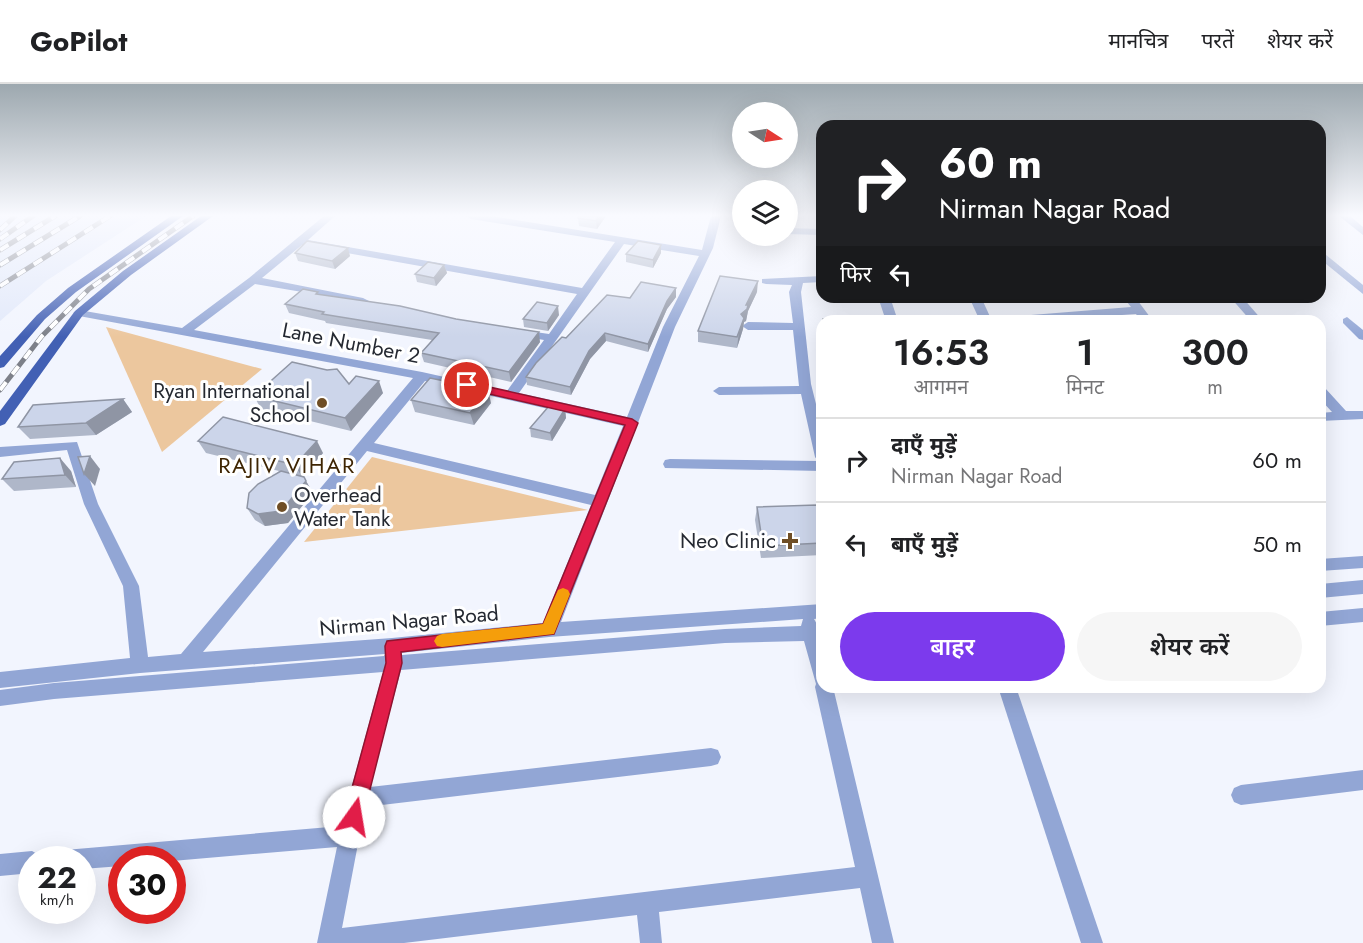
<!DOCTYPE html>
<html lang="hi">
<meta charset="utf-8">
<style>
:root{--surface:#fff;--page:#f6f6f6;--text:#202124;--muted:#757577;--line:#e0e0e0;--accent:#7c3aed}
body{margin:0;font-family:Jost,"Noto Sans Devanagari",sans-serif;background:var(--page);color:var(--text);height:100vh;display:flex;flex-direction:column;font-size:22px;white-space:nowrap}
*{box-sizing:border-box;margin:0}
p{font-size:20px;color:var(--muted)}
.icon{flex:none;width:33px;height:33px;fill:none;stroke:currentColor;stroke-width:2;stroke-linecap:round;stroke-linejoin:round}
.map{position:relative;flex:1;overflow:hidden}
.details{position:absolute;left:816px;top:231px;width:510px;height:378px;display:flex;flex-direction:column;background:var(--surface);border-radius:18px;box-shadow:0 6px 24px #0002}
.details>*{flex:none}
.hud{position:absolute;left:816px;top:36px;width:510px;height:183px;border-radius:18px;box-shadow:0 6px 24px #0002;background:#202124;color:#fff;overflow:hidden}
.needle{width:39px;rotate:102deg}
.controls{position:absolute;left:732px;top:18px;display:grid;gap:12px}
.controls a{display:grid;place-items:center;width:66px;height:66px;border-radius:50%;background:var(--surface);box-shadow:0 6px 24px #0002;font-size:30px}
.speed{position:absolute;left:18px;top:762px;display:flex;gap:12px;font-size:30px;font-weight:700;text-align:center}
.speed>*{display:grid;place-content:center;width:78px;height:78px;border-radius:50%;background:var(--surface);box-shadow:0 6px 24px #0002;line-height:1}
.speed small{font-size:15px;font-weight:400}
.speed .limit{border:9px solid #d22;background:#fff;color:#111}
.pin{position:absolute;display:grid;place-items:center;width:51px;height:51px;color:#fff;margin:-26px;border:3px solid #fff;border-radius:50%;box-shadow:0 2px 6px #0007}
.me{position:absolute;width:66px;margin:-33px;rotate:13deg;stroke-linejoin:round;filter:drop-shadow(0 0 4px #0008)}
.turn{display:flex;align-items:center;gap:21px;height:126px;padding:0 24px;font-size:27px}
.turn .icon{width:78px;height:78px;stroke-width:2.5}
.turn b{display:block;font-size:42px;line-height:51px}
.then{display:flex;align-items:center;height:57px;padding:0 24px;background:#0003;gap:12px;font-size:22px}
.eta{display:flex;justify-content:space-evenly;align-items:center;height:102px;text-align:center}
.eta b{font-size:36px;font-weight:600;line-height:42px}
.cta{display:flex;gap:12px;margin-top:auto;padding:12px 24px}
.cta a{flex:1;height:69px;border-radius:36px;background:var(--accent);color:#fff;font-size:24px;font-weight:600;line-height:69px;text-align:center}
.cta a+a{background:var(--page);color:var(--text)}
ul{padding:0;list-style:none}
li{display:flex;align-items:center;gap:18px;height:84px;padding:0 24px;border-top:2px solid var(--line)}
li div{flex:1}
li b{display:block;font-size:22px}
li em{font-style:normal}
header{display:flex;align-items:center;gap:36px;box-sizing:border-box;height:84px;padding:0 30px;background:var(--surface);border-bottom:2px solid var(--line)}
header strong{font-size:28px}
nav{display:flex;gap:33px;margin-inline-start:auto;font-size:21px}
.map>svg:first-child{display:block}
</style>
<header>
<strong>GoPilot</strong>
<nav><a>मानचित्र</a><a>परतें</a><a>शेयर करें</a></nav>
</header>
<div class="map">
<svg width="1363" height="859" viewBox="0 0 1363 859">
<rect width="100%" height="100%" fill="#f2f5fe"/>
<polygon fill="#e2e9fa" points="0,132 146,132 46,197 0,237"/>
<g fill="#ecc79e">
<polygon points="106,243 110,244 262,285 162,368"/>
<polygon points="372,373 588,426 304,458"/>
</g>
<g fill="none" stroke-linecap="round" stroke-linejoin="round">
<g fill="#92a6d5" fill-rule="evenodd">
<path d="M324,132H335L308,156L582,204L615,158L471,135L466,132H491L702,166L711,132H721L713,164L675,243L561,538L822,520V534L814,535L818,542H822V603H833L894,859H872L860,804L659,828L662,859H640L637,831L404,859H317L337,763L172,777V776H122V782L82,785V776H55L58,769L65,766L341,742L383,588L54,615L0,622V606L54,599L384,572L385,570L140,589L0,604V588L130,574L123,502L84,420L67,366L0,373V363L77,358L98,420L139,502L148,573L181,570L413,294L79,232L73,229L79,226L182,244L249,194ZM624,160L699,172L663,243L627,333L519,309ZM302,161L577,210L549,250L515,245V251L544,256L507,307L422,288L194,246L255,200L367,219L369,217L363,214L262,194ZM425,297L623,342L595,411L374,359ZM367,367L591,421L543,539L392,554L203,568ZM803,535L801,542L725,545L402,571L401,569L549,553ZM804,557L816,600L815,603L855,783L342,844L365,723L711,682L718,680L721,673L718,666L711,664L370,703L401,586L725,559Z"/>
<polygon points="1339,132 1350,132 1363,143 1363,151"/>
<polygon points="788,144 822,145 822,151 788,150"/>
<polygon points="1320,166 1363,201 1363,210 1320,175"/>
<polygon points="822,192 822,198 803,199 801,208 811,300 822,344 822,387 665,384 663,380 665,376 670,375 818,377 815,373 801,310 719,311 713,307 719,303 799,302 793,246 748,246 742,242 748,238 793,239 789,208 792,201 766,200 762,199 762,195"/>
<polygon points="878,213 890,213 898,237 886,237"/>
<polygon points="969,213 981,213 992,237 980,237"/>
<polygon points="1123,213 1135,213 1153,237 1141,237 1136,230 1037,237 1029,237 1025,234 1031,231 1131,223"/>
<polygon points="1230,213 1242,213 1263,237 1251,237"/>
<polygon points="1347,233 1363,246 1363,256 1359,255 1343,239 1343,235"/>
<polygon points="1320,303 1325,304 1346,327 1363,327 1363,335 1320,337 1320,329 1332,328 1320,315"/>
<polygon points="1363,472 1363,484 1320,487 1320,475"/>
<polygon points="1363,496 1363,510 1320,514 1320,500"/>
<polygon points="1363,524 1363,538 1320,542 1320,528"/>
<polygon points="998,603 1016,603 1103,859 1081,859"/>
<polygon points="1363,686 1363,706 1241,721 1234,718 1231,711 1234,704 1241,701"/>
<polygon points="32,767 39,771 41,776 32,776 32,789 0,792 0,770"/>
</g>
<g fill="#4260b4" fill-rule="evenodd">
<polygon points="171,132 183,132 76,208 45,235 4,283 0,284 0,272 37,231 68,204"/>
<polygon points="201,132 213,132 131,191 83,231 5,340 0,342 0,327 75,227 123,187"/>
</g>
<g stroke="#7d8089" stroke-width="5">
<g id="rail">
<polyline points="0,146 15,132"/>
<polyline points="0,155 33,132"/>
<polyline points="0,166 55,132"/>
<polyline points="0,181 80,132"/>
<polyline points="0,202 110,132"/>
<polyline points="0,306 42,252 89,205 193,132"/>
</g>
</g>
<use href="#rail" stroke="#fff" stroke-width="4" stroke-dasharray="10" stroke-linecap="butt"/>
</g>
<g fill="#afb7c9">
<polygon points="579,132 606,132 597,145 579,142 578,134"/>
<polygon points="661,161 661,169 653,184 626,178 626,170"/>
<polygon points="295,169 350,172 335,185 298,177"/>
<polygon points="444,181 447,189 436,202 417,198 415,190"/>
<polygon points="676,204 676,213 667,225 648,268 606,257 590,275 571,311 527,301 526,293 566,254 630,214"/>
<polygon points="318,208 318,210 540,258 511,298 424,278 421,269 432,256 326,239 325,237 289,229 285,220"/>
<polygon points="757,208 748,227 746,237 744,238 743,245 737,264 698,258 698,247"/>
<polygon points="559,231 548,247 524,243 523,235"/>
<polygon points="349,300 383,309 351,347 261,325 254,312"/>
<polygon points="123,315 132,328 96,351 30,355 18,343"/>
<polygon points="411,316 491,319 474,341 415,328"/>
<polygon points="565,325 566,334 552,357 531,353 530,344"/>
<polygon points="198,357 323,369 303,392 313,409 288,439 265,442 255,436 247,424 279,387 206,369"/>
<polygon points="71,387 76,403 14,407 2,395"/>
<polygon points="757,423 822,443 822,471 761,474 755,436"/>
</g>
<g fill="#8f95a4">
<polygon points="599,132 606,132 597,145 596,137"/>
<polygon points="661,161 661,169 653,184 653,176"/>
<polygon points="348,164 350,172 335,185 332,177"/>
<polygon points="444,181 447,189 436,202 434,194"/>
<polygon points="758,197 757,208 748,227 746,237 744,238 743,245 737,264 741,230"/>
<polygon points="676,204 676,213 667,225 648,268 648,260 667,217"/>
<polygon points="558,222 559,231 548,247 547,239"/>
<polygon points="539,248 540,258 511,298 509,288"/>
<polygon points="605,249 606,257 590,275 571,311 570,303 589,267"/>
<polygon points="379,297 383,309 351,347 345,334"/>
<polygon points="488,306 491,319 474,341 470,329"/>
<polygon points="123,315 132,328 96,351 86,339"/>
<polygon points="565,325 566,334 552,357 550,349"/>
<polygon points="317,357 323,369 302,393 295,381"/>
<polygon points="90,372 100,385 95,402 84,390"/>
<polygon points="60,374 71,387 76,403 65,391"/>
<polygon points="306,397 313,409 288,439 265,442 258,430"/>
</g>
<g fill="#ccd5ea" stroke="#8f95a4" stroke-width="1.5">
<polygon points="579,132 599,132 596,137 578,134"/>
<polygon points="307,157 348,164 332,177 295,169"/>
<polygon points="638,157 661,161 653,176 626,170"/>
<polygon points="428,178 444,181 434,194 415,190"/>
<polygon points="720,192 758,197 746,221 748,221 747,225 741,230 744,234 737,253 698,247"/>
<polygon points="641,198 676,204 667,217 648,260 605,249 589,267 570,303 526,293 536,279 562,253 566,254 607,211 630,214"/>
<polygon points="303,205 318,208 316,210 400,222 456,235 539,248 509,288 421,269 439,249 322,230 324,228 285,220"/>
<polygon points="537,218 558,222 547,239 523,235"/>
<rect x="823" y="235" width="32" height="2"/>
<polygon points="292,278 327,286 337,285 349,300 356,292 379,297 345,334 254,312"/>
<polygon points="430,294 488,306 470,329 411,316"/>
<polygon points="123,315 86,339 18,343 33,321"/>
<polygon points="549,322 565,325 550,349 530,344"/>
<polygon points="223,333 317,357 295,381 198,357"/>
<polygon points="90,372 84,390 78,373"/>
<polygon points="60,374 65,391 2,395 14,378"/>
<polygon points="281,387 304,393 306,397 281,427 258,430 247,424 249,409 258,400"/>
<polygon points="817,421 822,443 822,459 763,462 757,423"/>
</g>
<linearGradient id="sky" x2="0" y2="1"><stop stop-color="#9da8af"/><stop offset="0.52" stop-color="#f9faff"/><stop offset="1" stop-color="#f9faff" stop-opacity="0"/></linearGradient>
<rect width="1363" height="253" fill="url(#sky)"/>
<polygon fill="#e11d48" stroke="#92132f" stroke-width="1.5" points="467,298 632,335 638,339 554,550 401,568 402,579 363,733 360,739 354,742 347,739 344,733 386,579 385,562 387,557 543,540 625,341 463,304 461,301"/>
<polygon fill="#f59e0b" points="563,504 568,506 570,510 554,550 442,563 437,562 434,557 437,552 442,550 543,540 558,506"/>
<g fill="#6f4e25" stroke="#fff" stroke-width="2">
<circle cx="322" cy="319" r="6"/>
<circle cx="282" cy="423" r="6"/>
<path d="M787 448h6v6h6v6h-6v6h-6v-6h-6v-6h6z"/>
</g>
<g text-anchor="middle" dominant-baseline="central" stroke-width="6" stroke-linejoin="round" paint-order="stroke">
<g font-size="21" fill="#252931" stroke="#fff">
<text transform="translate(351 259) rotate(11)">Lane Number 2</text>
<text transform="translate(409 537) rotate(-5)">Nirman Nagar Road</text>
</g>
<g font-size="21" fill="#252931" stroke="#fff" text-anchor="end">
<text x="310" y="307">Ryan International<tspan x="310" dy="24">School</tspan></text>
<text x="294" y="411" text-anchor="start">Overhead<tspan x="294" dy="24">Water Tank</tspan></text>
<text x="776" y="457">Neo Clinic</text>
</g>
<g font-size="22" letter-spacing="1.5" fill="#3e2503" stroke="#fff">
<text x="287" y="381">RAJIV VIHAR</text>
</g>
</g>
</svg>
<div class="controls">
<a><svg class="needle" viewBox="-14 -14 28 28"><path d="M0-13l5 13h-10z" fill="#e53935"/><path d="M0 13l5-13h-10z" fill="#757577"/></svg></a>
<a><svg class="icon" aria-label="layers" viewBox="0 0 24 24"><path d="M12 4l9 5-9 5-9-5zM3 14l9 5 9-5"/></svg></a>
</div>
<div class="speed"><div>22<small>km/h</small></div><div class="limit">30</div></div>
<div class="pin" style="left:467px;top:301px;background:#d93025"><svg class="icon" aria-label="arrive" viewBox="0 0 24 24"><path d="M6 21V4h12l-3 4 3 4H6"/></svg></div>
<svg class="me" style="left:354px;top:733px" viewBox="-20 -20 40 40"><circle r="19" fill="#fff"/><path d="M0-13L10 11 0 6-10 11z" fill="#e11d48"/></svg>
<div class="hud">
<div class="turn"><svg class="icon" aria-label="right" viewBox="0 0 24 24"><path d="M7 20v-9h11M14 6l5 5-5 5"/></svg><div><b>60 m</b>Nirman Nagar Road</div></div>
<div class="then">फिर<svg class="icon" aria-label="left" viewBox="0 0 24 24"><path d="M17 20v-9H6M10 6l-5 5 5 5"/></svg></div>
</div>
<section class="details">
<div class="eta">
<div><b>16:53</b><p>आगमन</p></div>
<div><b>1</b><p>मिनट</p></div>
<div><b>300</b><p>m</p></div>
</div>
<ul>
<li><svg class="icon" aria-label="right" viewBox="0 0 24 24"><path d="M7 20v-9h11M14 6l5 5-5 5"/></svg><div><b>दाएँ मुड़ें</b><p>Nirman Nagar Road</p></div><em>60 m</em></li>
<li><svg class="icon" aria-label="left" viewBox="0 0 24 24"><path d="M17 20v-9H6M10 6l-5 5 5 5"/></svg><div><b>बाएँ मुड़ें</b></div><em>50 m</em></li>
</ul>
<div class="cta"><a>बाहर</a><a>शेयर करें</a></div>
</section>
</div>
